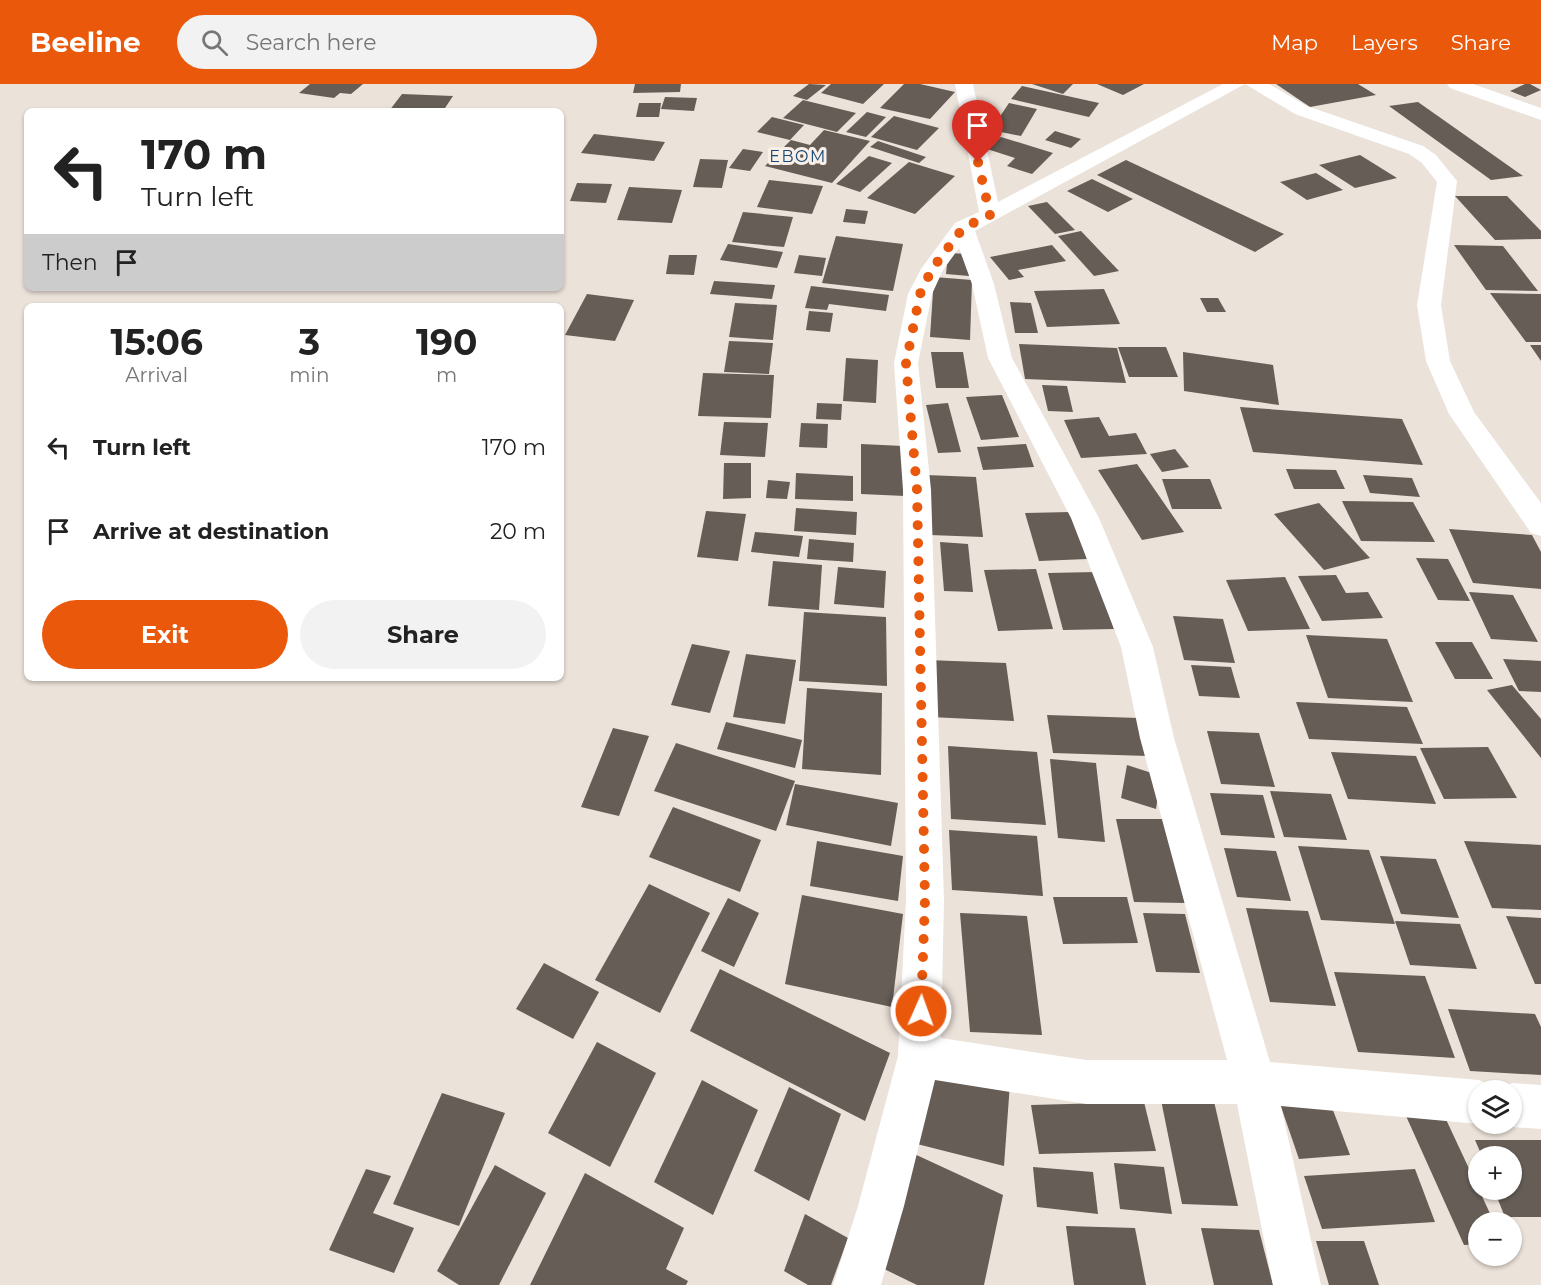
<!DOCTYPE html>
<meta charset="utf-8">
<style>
:root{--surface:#fff;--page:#f2f2f2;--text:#222;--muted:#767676;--accent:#ea580c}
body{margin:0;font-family:Montserrat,sans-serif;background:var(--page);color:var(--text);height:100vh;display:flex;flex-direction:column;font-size:22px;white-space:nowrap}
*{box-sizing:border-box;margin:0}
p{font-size:20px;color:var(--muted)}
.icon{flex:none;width:33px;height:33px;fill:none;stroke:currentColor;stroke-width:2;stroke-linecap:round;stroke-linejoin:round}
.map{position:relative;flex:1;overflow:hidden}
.side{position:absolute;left:24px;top:219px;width:540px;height:378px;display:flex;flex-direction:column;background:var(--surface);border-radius:9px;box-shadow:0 2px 4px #0004}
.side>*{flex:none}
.banner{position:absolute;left:24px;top:24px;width:540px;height:183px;border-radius:9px;box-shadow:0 2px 4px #0004;background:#fff;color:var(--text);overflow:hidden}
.tools{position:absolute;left:1468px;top:996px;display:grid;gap:12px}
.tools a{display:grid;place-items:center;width:54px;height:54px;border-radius:50%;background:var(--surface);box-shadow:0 2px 4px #0004;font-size:30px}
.pin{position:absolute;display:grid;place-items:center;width:51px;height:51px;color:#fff;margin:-62px -26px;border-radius:50% 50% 50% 0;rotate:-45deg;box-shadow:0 0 6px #0007}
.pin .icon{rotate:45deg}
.me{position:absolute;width:66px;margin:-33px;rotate:2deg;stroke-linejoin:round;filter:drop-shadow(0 0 4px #0008)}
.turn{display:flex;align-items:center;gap:21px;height:126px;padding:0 18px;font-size:27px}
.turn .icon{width:78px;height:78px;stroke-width:2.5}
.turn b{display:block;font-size:42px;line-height:51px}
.then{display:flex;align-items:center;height:57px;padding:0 18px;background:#0003;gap:12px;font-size:22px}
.eta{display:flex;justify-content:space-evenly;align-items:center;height:102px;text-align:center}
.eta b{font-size:36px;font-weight:700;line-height:42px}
.button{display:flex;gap:12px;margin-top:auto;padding:12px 18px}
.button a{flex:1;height:69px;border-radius:36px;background:var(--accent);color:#fff;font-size:24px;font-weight:700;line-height:69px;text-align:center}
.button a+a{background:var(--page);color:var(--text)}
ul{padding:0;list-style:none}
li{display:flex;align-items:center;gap:18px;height:84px;padding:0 18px}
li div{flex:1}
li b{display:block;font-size:22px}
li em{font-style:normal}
header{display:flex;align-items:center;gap:36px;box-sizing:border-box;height:84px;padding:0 30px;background:var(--accent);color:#fff}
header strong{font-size:28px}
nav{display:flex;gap:33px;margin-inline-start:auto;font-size:21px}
.search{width:420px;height:54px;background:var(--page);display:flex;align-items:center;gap:15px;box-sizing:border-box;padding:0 21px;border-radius:33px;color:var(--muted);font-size:22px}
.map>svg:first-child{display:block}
</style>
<header>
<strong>Beeline</strong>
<div class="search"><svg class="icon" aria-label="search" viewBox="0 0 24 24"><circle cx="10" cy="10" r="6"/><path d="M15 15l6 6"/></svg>Search here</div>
<nav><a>Map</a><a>Layers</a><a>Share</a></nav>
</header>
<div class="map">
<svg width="1541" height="1201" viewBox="0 0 1541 1201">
<rect width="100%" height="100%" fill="#ebe2d9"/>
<g fill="#655d56">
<polygon points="310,0 363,0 351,10 340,9 334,14 299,9"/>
<polygon points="635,0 681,0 680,8 633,9"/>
<polygon points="809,0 826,1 807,16 793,12"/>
<polygon points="831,0 884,0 863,20 821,9"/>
<polygon points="904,0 920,0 955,8 930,35 880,24"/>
<polygon points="1032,0 1073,0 1063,10"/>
<polygon points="1097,0 1144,0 1123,11"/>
<polygon points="1276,0 1358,0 1376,11 1310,23"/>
<polygon points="1525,0 1530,0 1541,6 1525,13 1510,7"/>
<polygon points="1022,2 1099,19 1089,33 1011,15"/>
<polygon points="402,10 453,12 443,27 389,27"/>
<polygon points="665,13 697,14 694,27 661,25"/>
<polygon points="803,16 856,29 837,48 783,34"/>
<polygon points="1418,18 1523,92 1491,96 1389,22"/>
<polygon points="639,19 661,19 659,33 636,33"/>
<polygon points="1009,19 1037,25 1021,52 991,46"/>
<polygon points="867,28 886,33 866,53 846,48"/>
<polygon points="894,32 939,44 917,66 871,53"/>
<polygon points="772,33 804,41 790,56 757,48"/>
<polygon points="824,46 870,57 832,99 765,82 791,56 810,61"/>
<polygon points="1055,47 1081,55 1071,64 1045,56"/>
<polygon points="594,50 665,58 654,77 581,69"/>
<polygon points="1001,53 1053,69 1032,90 1007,82 1015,74 987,65"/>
<polygon points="878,57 926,73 919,79 870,63"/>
<polygon points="743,65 763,68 750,87 729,84"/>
<polygon points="1360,71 1397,94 1355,104 1319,81"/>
<polygon points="869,72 892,79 860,108 836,100"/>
<polygon points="700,75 728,76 722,104 693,103"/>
<polygon points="1126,76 1284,150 1255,168 1097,91"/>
<polygon points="909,78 955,92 915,130 867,114"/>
<polygon points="1316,89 1343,106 1307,116 1280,98"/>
<polygon points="1092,95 1133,115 1108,128 1067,107"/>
<polygon points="769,96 823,102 812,130 757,123"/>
<polygon points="577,99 612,100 606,119 570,117"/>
<polygon points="629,103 682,106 672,139 617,136"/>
<polygon points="1455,112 1507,112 1541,147 1541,155 1495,156"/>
<polygon points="1047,118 1075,146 1055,150 1028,122"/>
<polygon points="846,125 868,127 865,140 843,138"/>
<polygon points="743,128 793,133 784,163 732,158"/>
<polygon points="1081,147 1119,187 1094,192 1058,152"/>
<polygon points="836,152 903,160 893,207 822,199"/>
<polygon points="728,160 783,168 777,184 720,176"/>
<polygon points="1052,161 1066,177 1018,186 1024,193 1009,196 990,173"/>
<polygon points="1454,161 1503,162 1538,207 1486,206"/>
<polygon points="948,169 970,170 969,192 946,190"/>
<polygon points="669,171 697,171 694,191 666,190"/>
<polygon points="799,171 826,174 822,192 794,189"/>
<polygon points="934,193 972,196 970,256 930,253"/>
<polygon points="714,197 775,201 772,215 710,210"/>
<polygon points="811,202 889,211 886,227 829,220 827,226 805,224"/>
<polygon points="1104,205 1120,240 1047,243 1034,207"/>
<polygon points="1490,209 1541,210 1541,258 1526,258"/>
<polygon points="587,210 634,216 615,257 565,251"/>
<polygon points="1200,214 1218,214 1226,228 1207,228"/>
<polygon points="1010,218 1031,219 1038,249 1015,249"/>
<polygon points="735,219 777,221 773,256 729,253"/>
<polygon points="809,227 833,229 830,248 806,246"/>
<polygon points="729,257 773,259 769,290 724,288"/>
<polygon points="1019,260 1117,264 1126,299 1025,295"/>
<polygon points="1530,261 1541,261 1541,277"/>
<polygon points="1118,263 1166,263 1178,293 1129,293"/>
<polygon points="931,268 963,268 969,304 936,304"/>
<polygon points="1183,268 1273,281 1279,321 1184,307"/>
<polygon points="846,274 878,276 876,319 843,317"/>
<polygon points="703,289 774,291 771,334 698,332"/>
<polygon points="1042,301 1067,302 1073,328 1048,327"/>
<polygon points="1002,311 1019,353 981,356 966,313"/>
<polygon points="817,319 842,320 841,336 816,335"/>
<polygon points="948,319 961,368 938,369 926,321"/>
<polygon points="1240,323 1402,335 1423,381 1253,368"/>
<polygon points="1099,333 1109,352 1136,349 1147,370 1081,374 1064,336"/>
<polygon points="724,338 768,339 765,373 720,371"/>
<polygon points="801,339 828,340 827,364 799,363"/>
<polygon points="861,360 903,362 905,412 861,410"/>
<polygon points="1026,360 1034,383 983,386 977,363"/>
<polygon points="1175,365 1189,383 1162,388 1150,370"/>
<polygon points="724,379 751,379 751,414 723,415"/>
<polygon points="1137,380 1184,448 1142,456 1098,386"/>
<polygon points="1286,385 1336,386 1345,405 1294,405"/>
<polygon points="796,389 853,392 853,417 795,415"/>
<polygon points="926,391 976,393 983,453 930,451"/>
<polygon points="1363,391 1412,394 1420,413 1370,409"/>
<polygon points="1162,395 1210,395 1222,425 1172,425"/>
<polygon points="768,396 790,398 787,415 766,414"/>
<polygon points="1342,417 1413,418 1435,458 1361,457"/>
<polygon points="1319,419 1370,474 1324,486 1274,430"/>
<polygon points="796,424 857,428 856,451 794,447"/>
<polygon points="706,427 746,430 738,477 697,473"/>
<polygon points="1071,428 1087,475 1039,477 1025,429"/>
<polygon points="1449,445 1532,451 1541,468 1541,505 1473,499"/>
<polygon points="755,448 803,452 799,473 751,468"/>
<polygon points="809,455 854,459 853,478 807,475"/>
<polygon points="940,458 968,460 973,508 944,507"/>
<polygon points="1416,474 1448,475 1470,517 1438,516"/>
<polygon points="773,477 822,481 819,526 768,522"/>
<polygon points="838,483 886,487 884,524 834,520"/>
<polygon points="1036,485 1053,545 998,547 984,486"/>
<polygon points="1096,488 1114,545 1063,546 1048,489"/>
<polygon points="1336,491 1346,509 1368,508 1383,534 1322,537 1298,492"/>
<polygon points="1285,493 1310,545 1248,547 1226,496"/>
<polygon points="1469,508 1513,511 1538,558 1491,555"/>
<polygon points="804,528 886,533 887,602 799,597"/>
<polygon points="1173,532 1223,535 1235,579 1184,576"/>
<polygon points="1306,551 1387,555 1413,618 1328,614"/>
<polygon points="1435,558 1472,558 1493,595 1455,595"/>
<polygon points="692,560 730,567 710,629 671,621"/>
<polygon points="746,570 796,576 785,640 733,633"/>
<polygon points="1503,575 1541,577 1541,608 1519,607"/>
<polygon points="927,576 1006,579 1014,637 930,633"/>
<polygon points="1191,581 1231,583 1240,614 1199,612"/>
<polygon points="1512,601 1541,635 1541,674 1487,606"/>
<polygon points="807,604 882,609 881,691 802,685"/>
<polygon points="1296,618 1407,623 1423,660 1309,655"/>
<polygon points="1047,631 1139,634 1148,672 1053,669"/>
<polygon points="726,638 802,656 795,684 717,665"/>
<polygon points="613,644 649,652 619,732 581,723"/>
<polygon points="1207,647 1259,649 1275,703 1221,700"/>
<polygon points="676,659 795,697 776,747 654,707"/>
<polygon points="948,662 1037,668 1046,741 951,735"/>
<polygon points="1488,663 1517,714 1444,715 1420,664"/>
<polygon points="1331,668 1416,672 1436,720 1348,715"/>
<polygon points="1050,675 1096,679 1105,758 1058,754"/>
<polygon points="1127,681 1161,692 1156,725 1121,714"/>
<polygon points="795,700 898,719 891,762 786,741"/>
<polygon points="1270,707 1331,710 1347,756 1284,753"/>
<polygon points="1210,709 1263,711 1275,754 1221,751"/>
<polygon points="673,723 761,756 740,808 649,773"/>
<polygon points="1116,735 1163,735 1185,819 1134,818"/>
<polygon points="949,746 1037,752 1043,812 952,806"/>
<polygon points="817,757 903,772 898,817 810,802"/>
<polygon points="1464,757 1541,761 1541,826 1492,824"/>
<polygon points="1298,762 1369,766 1395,840 1321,836"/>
<polygon points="1224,764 1276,767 1291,817 1237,813"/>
<polygon points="1380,772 1436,775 1459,834 1401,830"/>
<polygon points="649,800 710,829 660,929 595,896"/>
<polygon points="802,811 903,830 892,923 785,900"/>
<polygon points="1053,813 1127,813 1138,859 1063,860"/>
<polygon points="728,814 759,829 734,883 701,867"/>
<polygon points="1246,824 1308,827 1336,922 1270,918"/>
<polygon points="960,829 1027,832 1042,951 970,948"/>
<polygon points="1143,829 1185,830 1200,889 1156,888"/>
<polygon points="1506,832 1541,834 1541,900 1535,900"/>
<polygon points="1395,837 1460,840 1477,885 1410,881"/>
<polygon points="544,879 599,908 573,955 516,925"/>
<polygon points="720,885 890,969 865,1037 690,947"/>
<polygon points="1334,888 1425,892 1455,974 1358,968"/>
<polygon points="1448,925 1535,930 1541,943 1541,991 1470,987"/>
<polygon points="597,958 656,989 610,1083 548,1049"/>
<polygon points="927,978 1010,999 1004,1082 917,1060"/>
<polygon points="702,996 758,1026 713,1131 654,1098"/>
<polygon points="789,1003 841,1030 809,1117 754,1087"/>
<polygon points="442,1009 505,1029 459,1142 393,1120"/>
<polygon points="1160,1011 1213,1013 1238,1122 1182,1120"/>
<polygon points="1328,1013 1350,1071 1299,1075 1279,1017"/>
<polygon points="1144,1018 1156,1067 1039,1070 1031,1021"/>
<polygon points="1443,1029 1494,1138 1479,1138 1479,1160 1464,1161 1406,1032"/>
<polygon points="1475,1056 1541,1056 1541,1133 1505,1133 1494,1106 1512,1106 1512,1072 1482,1072"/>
<polygon points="910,1068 1003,1111 984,1201 917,1201 878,1182"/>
<polygon points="1114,1079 1164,1083 1172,1130 1120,1125"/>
<polygon points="495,1081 546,1109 499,1201 459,1201 437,1187"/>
<polygon points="1033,1083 1093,1088 1098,1130 1037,1123"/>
<polygon points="366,1085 391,1092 373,1129 414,1144 394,1189 329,1166"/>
<polygon points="1415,1085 1435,1138 1322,1145 1304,1092"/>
<polygon points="585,1089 684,1144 666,1185 688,1197 686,1201 530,1201"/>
<polygon points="805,1130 848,1154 831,1201 808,1201 784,1187"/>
<polygon points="1066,1142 1135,1144 1146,1201 1074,1201"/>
<polygon points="1201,1144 1259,1146 1273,1201 1214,1201"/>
<polygon points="1316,1157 1364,1157 1379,1201 1329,1201"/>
</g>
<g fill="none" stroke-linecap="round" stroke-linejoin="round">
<g fill="#fff" fill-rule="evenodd">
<path d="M955,0H973L998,118L1223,0H1245L975,147L994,200L1012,274L1099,434L1153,563L1174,654L1270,978L1479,996L1494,1003L1496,1006H1479V1040L1281,1022L1321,1201H1273L1237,1020H1086L935,996L904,1122L881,1201H833L858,1122L898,972L906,816L903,406L894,279L908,210L921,185L955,139L979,128ZM959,164L972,200L988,274L1071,434L1121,563L1140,654L1227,976H1086L941,954L944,816L931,406L918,279L932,210L943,186Z"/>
<polygon points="1245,0 1269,0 1307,22 1423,62 1436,71 1457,97 1441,221 1450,277 1474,328 1541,419 1541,452 1531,449 1449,330 1426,277 1417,221 1437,98 1422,79 1409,70 1295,30"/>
<polygon points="1447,0 1473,0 1541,24 1541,36 1450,4"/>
<polygon points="1512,999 1541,1001 1541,1045 1512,1043 1504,1040 1512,1040 1512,1006 1496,1006"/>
</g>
</g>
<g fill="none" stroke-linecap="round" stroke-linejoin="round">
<polyline stroke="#ea580c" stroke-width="10" stroke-dasharray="0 18" points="921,927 925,816 917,406 906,279 920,210 932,185 963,144 990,131 978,78"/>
</g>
<g text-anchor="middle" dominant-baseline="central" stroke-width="6" stroke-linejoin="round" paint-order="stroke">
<g font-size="16" letter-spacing="1.5" fill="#124779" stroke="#f9efe6">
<text x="798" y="72">EBOM</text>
</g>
</g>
</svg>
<div class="tools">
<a><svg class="icon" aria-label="layers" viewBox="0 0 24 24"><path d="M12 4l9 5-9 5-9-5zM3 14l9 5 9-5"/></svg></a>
<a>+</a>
<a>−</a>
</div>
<div class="pin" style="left:978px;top:78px;background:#d93025"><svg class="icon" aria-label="arrive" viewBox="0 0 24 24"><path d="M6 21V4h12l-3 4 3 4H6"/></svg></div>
<svg class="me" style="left:921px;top:927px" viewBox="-20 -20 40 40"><circle r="17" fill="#ea580c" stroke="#fff" stroke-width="3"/><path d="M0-11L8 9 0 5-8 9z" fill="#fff"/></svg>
<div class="banner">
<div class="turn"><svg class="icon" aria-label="left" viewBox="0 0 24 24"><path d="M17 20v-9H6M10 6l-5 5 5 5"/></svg><div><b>170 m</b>Turn left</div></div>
<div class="then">Then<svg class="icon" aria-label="arrive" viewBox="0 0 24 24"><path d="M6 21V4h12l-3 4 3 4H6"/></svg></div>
</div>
<section class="side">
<div class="eta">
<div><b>15:06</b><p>Arrival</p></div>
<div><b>3</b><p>min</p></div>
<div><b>190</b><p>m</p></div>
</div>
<ul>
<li><svg class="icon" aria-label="left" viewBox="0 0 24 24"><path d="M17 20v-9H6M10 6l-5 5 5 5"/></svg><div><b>Turn left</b></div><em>170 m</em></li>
<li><svg class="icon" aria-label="arrive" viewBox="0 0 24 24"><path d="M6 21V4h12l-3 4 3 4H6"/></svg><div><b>Arrive at destination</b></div><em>20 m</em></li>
</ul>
<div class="button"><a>Exit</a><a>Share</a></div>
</section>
</div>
